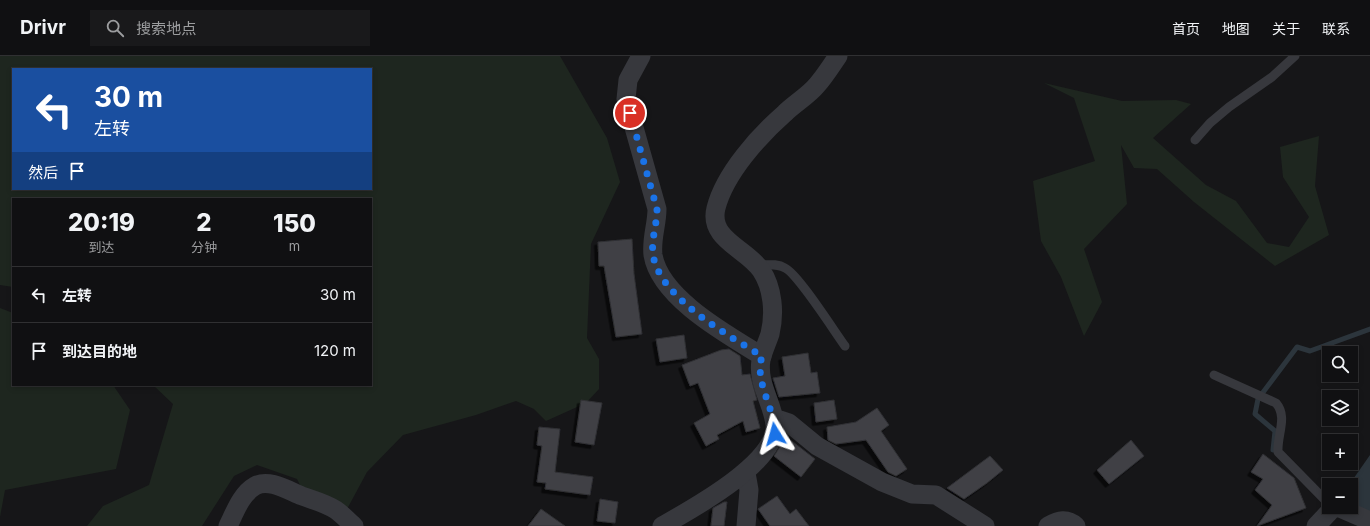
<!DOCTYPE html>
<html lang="zh">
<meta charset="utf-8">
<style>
:root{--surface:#101012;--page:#19191b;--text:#f1f3f6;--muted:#9c9d9f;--line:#303032}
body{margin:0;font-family:Inter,"Noto Sans SC",sans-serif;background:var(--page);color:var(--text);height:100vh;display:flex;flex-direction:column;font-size:15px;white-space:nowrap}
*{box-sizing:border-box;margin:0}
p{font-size:13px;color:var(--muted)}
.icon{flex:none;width:22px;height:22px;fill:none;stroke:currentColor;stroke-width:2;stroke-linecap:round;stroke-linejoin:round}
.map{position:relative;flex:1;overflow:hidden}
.panel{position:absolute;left:12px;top:142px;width:360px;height:188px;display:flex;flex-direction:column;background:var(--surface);border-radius:0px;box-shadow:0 2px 6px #0003,0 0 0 1px var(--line)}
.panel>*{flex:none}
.banner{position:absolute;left:12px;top:12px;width:360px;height:122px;border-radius:0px;box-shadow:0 2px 6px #0003,0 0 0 1px var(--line);background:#1a4fa0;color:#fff;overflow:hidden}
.fabs{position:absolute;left:1322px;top:290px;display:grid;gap:8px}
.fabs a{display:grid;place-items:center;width:36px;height:36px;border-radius:0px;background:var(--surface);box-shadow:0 2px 6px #0003,0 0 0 1px var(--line);font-size:20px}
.pin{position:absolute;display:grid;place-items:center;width:34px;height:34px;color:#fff;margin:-17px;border:2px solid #fff;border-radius:50%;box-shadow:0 1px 4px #0007}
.me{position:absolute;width:44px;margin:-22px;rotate:352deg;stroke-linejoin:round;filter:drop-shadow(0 0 3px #0008)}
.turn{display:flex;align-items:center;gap:14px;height:84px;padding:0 16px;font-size:18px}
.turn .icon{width:52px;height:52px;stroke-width:2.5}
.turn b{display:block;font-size:28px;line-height:34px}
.then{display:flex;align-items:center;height:38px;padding:0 16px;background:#0003;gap:8px;font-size:15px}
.eta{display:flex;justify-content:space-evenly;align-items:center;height:68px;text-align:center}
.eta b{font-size:24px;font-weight:800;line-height:28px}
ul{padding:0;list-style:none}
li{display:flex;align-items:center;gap:12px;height:56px;padding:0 16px;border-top:1px solid var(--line)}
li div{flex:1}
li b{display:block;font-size:15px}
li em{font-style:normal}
header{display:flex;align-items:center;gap:24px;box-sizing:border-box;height:56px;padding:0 20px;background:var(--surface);border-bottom:1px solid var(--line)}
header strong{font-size:19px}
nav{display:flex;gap:22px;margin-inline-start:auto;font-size:14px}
.search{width:280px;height:36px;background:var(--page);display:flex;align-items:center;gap:10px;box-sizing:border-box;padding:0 14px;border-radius:0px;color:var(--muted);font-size:15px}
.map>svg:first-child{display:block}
</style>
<header>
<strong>Drivr</strong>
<div class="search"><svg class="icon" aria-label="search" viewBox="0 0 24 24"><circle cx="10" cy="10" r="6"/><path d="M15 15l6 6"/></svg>搜索地点</div>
<nav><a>首页</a><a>地图</a><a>关于</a><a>联系</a></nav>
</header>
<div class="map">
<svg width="1370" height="470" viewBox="0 0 1370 470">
<defs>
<filter id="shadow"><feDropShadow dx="-3.5" dy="3.5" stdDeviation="0" flood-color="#0009"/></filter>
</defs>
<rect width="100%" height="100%" fill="#161618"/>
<g fill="#1e261f" fill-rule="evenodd">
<path d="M0,0H560L607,82L620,126L591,188L587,282L599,303V333L586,347L546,365L534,353L516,345L476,359L403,379L367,416L346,455L308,445L297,423L257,409L234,420L202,470H87L103,450L149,429L173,348L153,329H371V143H13V231L0,229ZM13,13H371V133H13Z"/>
<polygon points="1044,27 1122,45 1176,44 1191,48 1153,82 1206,129 1236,145 1267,187 1289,191 1309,161 1283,121 1280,91 1319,80 1315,130 1329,179 1275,210 1194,146 1157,113 1134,112 1121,89 1127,148 1084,193 1102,246 1084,280 1061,221 1041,185 1033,125 1095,105 1074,42"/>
<polygon points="0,252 13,257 13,329 113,329 130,354 116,413 5,434 0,461"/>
</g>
<polygon fill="#2c353c" points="1370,399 1370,457 1351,449 1351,429 1349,429"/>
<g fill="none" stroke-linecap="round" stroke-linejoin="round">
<polyline stroke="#2c353c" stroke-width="5" points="1273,394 1275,375 1255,358 1258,343 1297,291 1310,295 1370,273"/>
</g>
<g fill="#404145" stroke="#303034" filter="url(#shadow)">
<polygon points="632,183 634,218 642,278 616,281 604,210 599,210 598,186"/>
<polygon points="684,279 687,302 660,306 656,283"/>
<polygon points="729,293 740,300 742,319 750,318 757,344 753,345 760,372 746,376 743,365 717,379 719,383 706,390 694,367 710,358 698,327 690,330 682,309 721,294"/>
<polygon points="808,297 811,317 817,316 820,337 779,341 773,322 785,320 782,301"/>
<polygon points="581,344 602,347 594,389 575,386"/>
<polygon points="834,344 837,363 816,366 814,347"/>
<polygon points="877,352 889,369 881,375 907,413 896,420 888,416 866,384 836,388 828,384 827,371 856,366"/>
<polygon points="539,371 560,373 555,416 593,421 590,439 545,433 546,427 537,426 542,390 537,389"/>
<polygon points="784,379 815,403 801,421 774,400 781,389"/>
<polygon points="1131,384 1144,400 1109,428 1097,414"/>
<polygon points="1263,398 1294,422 1306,452 1257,470 1272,449 1255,434 1263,423 1251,416"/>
<polygon points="990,400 1003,414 987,427 964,443 947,432"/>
<polygon points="777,440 790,458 796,453 809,470 770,470 758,453"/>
<polygon points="600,443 618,446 615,467 597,465"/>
<polygon points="724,446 727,446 724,470 711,470 713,452"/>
<polygon points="541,453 565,470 528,470"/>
</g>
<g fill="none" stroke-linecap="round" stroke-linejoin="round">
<g stroke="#37383d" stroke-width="9">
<polyline points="1195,84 1210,67 1229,51 1272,21 1295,0"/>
<path d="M758,209C767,209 777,207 785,212C798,218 834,275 845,290"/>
<path d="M1214,319L1276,347C1288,361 1277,378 1278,396L1329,448"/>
</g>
<g stroke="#37383d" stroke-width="19">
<path d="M641,0L628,24L626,43L657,153C657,169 651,183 653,199C660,242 728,279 762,300"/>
<polyline points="775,367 780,364 789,367 817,390 882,426 912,438 936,439 985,470"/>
<polyline points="746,417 749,434 746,470"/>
<path d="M228,470C235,456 241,438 255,430C269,422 289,435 302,440C313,444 325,447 336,454C342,458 348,465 354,470"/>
<path d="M662,470C692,453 777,407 775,369C773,347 757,328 761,304C763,295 767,287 770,278C775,257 773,232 761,214C747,193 708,183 716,152C725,117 759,80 785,57C795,47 808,40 817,29C825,20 831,10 838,0"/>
<path d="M1048,470C1059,464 1067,462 1076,470"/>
<polyline points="1316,470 1333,452 1340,452 1370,465"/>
</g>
</g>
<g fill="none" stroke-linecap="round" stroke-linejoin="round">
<path stroke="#1a73e8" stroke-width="7" stroke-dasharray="0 12.6" d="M630,57L657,153C657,169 651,183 653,199C660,242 728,279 762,300C754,327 775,352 775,378"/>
</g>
</svg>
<div class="fabs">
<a><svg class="icon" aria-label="search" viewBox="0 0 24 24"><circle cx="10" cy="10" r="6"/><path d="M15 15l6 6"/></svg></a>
<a><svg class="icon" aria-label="layers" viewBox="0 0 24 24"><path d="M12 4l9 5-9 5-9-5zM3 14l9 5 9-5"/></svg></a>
<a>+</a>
<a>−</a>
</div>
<div class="pin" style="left:630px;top:57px;background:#d93025"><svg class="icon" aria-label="arrive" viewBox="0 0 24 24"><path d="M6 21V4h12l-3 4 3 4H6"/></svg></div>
<svg class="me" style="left:775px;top:378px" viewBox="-20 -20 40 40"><path d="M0-17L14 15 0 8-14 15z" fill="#1a73e8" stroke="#fff" stroke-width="4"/></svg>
<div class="banner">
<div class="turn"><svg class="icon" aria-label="left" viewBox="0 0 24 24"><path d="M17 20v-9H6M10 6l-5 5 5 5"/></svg><div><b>30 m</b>左转</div></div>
<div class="then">然后<svg class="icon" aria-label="arrive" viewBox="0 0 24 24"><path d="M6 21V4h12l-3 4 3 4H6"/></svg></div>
</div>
<section class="panel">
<div class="eta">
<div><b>20:19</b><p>到达</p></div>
<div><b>2</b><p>分钟</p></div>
<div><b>150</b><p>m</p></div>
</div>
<ul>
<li><svg class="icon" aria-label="left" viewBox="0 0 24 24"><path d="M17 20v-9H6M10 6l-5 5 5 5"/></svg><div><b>左转</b></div><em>30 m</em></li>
<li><svg class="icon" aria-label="arrive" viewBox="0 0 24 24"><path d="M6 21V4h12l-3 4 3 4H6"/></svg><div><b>到达目的地</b></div><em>120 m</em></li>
</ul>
</section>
</div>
